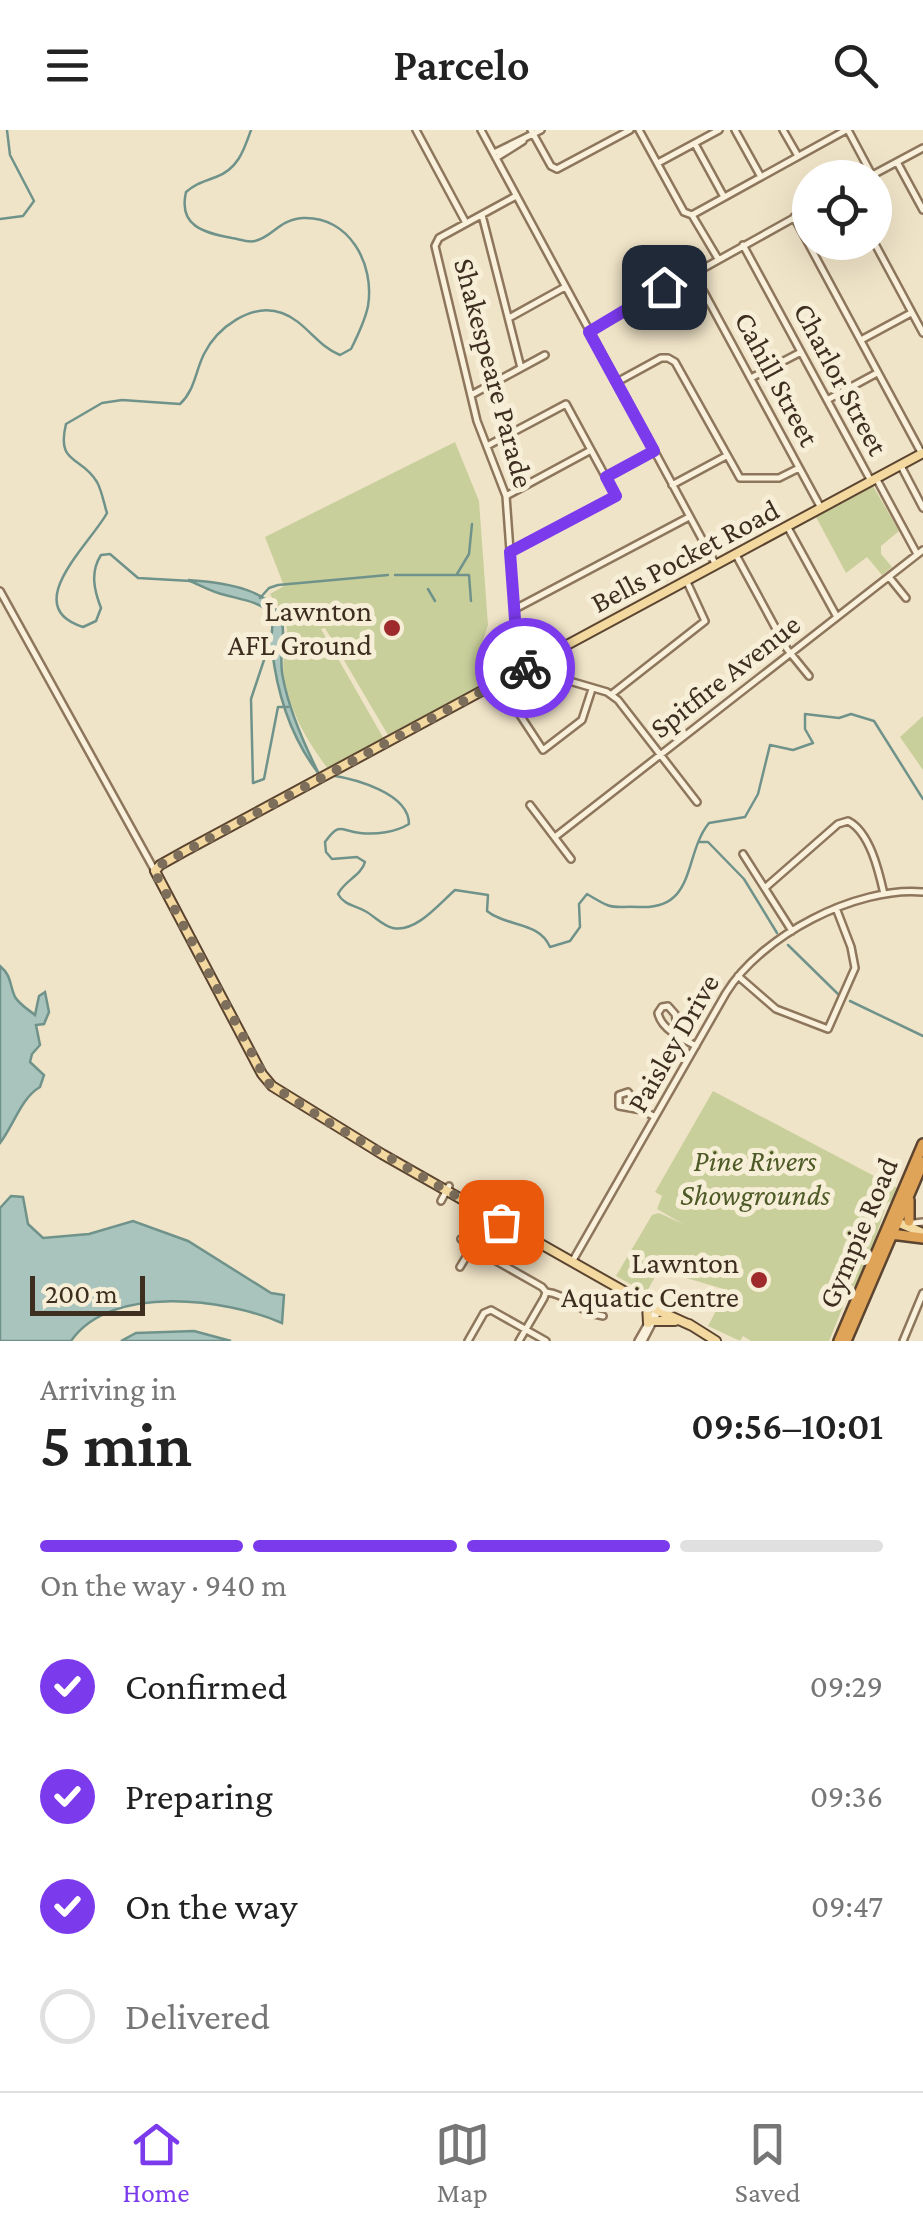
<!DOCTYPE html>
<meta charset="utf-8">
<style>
body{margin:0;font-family:"Crimson Pro",serif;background:#f2f2f2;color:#222;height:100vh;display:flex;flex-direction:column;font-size:38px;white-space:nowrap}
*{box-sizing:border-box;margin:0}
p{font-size:32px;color:#767676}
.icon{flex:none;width:55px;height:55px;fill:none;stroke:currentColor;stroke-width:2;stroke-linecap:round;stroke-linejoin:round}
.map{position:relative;height:1211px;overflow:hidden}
.details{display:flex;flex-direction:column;background:#fff;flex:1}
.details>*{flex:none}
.fabs{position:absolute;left:792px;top:30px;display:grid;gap:20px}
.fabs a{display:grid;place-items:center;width:100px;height:100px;border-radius:50%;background:#fff;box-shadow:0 10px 40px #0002;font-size:50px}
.scale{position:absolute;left:30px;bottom:25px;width:115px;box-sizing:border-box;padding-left:10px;border:5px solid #3d2e20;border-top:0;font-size:28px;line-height:35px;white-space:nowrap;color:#3d2e20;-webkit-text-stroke:8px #f7eed8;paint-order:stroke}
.pin{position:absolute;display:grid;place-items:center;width:85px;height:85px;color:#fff;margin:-42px;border-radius:20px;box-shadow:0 5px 15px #0006}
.courier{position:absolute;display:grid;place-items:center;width:100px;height:100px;margin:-50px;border:8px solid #7c3aed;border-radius:50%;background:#fff;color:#222;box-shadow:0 2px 12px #0007}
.overview em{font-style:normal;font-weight:600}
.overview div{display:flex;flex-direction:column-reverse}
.overview{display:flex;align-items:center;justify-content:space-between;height:170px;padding:0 40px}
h1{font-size:65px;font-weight:600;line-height:75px}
.bar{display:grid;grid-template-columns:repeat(4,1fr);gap:15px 10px;align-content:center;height:120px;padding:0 40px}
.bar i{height:12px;border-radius:8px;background:#e0e0e0}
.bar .current{background:#7c3aed}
.bar p{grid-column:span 4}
ol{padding:0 40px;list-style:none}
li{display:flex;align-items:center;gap:30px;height:110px}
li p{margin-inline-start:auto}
li .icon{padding:10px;border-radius:50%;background:#7c3aed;color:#fff;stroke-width:4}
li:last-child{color:#767676}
li i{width:55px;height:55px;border:5px solid #e0e0e0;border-radius:50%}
header{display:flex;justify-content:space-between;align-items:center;height:130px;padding:0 40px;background:#fff;font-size:45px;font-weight:600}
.tab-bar{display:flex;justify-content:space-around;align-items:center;height:140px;border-top:2px solid #e0e0e0;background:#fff;font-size:28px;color:#767676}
.tab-bar a{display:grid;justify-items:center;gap:5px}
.tab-bar .current{color:#7c3aed}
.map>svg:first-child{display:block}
.green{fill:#c9cf9b}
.water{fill:#a9c4bc;stroke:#6f938a;stroke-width:2.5}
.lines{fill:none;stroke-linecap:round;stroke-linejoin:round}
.stream{stroke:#6f938a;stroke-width:2.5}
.minor-casing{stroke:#8d765c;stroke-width:10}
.major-casing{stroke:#5b4430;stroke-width:12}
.highway-casing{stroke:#5b4430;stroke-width:14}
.minor{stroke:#faf1dc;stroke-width:5}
.major{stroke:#f3d9a0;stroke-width:8}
.highway{stroke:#e0a458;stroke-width:9}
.done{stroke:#7c6e5b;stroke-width:10;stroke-dasharray:0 18}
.route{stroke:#7c3aed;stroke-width:12}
.poi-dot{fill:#9e2a2b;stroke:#f7eed8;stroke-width:4}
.labels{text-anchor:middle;stroke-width:10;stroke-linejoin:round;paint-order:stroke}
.street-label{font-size:30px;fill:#3d2e20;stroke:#f7eed8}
.poi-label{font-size:30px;fill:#3d2e20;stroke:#f7eed8;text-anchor:end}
.park-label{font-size:30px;font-style:italic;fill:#4d5a26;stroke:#f7eed8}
</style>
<header><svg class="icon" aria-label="menu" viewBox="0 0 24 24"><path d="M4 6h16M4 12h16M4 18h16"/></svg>Parcelo<svg class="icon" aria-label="search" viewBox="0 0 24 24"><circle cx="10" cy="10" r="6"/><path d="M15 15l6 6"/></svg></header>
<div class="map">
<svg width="923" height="1211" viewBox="0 0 923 1211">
<rect width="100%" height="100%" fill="#f0e4c8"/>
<!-- green -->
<path class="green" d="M455,312L479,371L488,495L476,532L484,554L388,605L325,498L321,499L384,609L328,639C307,611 290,582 284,547C281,530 287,516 287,500C287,487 276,475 270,464L284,456L265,407Z
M873,356L899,401L881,416V424L892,437L882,445L867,427L846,443L816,387Z
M923,586V640L900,607Z
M713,961L897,1058L891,1071L887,1073L875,1109L856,1154L849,1162L829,1211H751L743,1206L740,1211L708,1196L727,1160L659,1140L646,1163L616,1146L652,1085L659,1083L683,1094L657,1079L662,1066L655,1062Z"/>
<!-- water -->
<path class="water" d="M188,450C219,452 283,458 283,501C283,517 279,531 283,548C289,580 304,614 319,644C291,608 277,563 272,519L267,520C284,475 259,474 225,465C212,462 200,455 188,450Z
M0,836C12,846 9,854 15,867C20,875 29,880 35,885L39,866L45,862L49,882L44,894L36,895L40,915L32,924L30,932L44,945L40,957C21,968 14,995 0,1013Z
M11,1066L23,1067L28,1094L43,1108L89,1104L133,1091L188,1111L271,1163L284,1165L282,1193C227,1169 111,1153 71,1211H0V1078Z
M194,1201L231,1211H121L136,1203Z"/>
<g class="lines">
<!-- stream -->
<path class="stream" d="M0,89L23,86L34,71L10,25L7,0
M457,444L469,424L472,394
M395,445H469L471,471
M191,451L138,448L110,424L101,425C90,442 94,460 101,478L96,491L83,497C18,477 91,413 107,383C104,374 102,361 97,352C81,325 56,335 66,294L102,273L122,270L180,274C195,260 195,242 204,224C217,198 251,172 282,183C305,191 317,216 340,225L351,219C358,205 365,191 368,176C375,134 349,86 303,88C278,90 273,107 255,111C248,113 239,109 232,108C204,103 178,96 186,62C197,53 203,52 216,47C238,39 244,20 251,0
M428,459L435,471
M260,468L269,458L278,455L388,445
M268,518L251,569L253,653L264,649L278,577H288
M330,645C355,649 409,663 409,694C396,702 376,705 360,703C340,701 340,691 325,712L326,722L332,729L357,727L365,732C361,746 345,750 338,764C344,775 354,775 365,781C373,785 383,796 393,798C416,803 440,773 455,760L488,765L487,781C506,797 539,791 550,817L570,811L580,797L579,774L587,764C615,781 609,776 639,777C697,780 683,725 709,693L745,687L758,664L770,615L793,620L813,613L805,599V584L839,588L851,584L874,591L923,669
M699,712H708L744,749L777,803
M788,815L839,865
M850,871L923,906"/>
<!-- minor casing -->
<g class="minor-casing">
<path id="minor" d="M416,0L466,93
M481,0L716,435
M531,0L551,36L557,39L630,0
M639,0L684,82L692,85L717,127
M735,0L761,47
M783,0L798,26
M848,0L872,45
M695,14L724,67
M494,23L541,0
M496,28L523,11
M897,32L923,80
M658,33L719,0
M867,48L923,18
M516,66L439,108L435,116L477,291L506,366L516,503L531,534
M482,85L521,238
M692,85L846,0
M794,87L922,324
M874,112L923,203
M743,115L871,351
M693,142L821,378
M509,188L565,157
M589,202L810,79
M861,210L911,183
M751,248L801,222
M617,252L661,228H668L675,232L740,348H779L799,338
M473,264L545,225
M827,270L877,243
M487,316L566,274L616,366L510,422
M901,336L923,378
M606,347L654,321
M876,348L917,424
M672,355L726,326
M506,366L591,320
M787,396L837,487
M736,425L787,519L809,546
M889,447L906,468
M0,461L155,741
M515,479L689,387
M550,524L566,550L607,562L618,570L697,672
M499,553L543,620L582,590L592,559
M612,564L705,491L687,452
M530,675L571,729
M555,707L923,420
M743,724L792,801
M766,757L838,694L848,691C870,702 879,742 884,764
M738,846L776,879L828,899L855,838L851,817L836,778
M679,906L675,884L668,876L662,877L658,883C661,899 682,909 696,916
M642,980L628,962L619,965V976L642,980L655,987
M441,1071L449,1056
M914,1093L923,1092
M461,1109L473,1120
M572,1132L726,863C761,806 856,756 923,762
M460,1137L469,1122L477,1120L542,1157L546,1162L544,1168L519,1211
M546,1162C567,1164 582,1184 603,1186
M468,1211L484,1183L491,1180L546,1211
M638,1211L658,1176
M643,1211L659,1180
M903,1211L923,1163"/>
</g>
<!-- major casing -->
<g class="major-casing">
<path id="major" d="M895,1091L923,1103
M647,1175L648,1193
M654,1191H675
M689,1194L716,1211
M690,1195L659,1181L382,1024L272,956L262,944L155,741L160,735L185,721L923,323"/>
</g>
<!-- highway casing -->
<g class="highway-casing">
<path id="highway" d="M909,1091V1070
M891,1104L923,1108
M839,1211L923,1014
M846,1211L923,1032"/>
</g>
<!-- minor -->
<use href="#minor" class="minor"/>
<!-- major -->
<use href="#major" class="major"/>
<!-- highway -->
<use href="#highway" class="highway"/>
</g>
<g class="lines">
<!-- done -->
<path class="done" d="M501,1092L328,992L268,953L155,743L160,735L525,538"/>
<!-- route -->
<path class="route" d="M525,538L532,534L516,503L510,422L616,366L606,347L654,321L589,202L664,157"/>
</g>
<!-- markers -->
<g class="poi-dot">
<circle cx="392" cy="498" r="10"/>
<circle cx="759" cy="1150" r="10"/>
</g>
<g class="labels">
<!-- street labels -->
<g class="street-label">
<text transform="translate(494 243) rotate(75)" y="10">Shakespeare Parade</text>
<text transform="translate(777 249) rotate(62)" y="10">Cahill Street</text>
<text transform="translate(841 249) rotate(62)" y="10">Charlor Street</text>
<text transform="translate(685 426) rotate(-28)" y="10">Bells Pocket Road</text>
<text transform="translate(725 546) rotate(-38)" y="10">Spitfire Avenue</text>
<text transform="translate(673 913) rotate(-60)" y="10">Paisley Drive</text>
<text transform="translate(858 1103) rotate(-67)" y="10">Gympie Road</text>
</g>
<!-- poi labels -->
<g class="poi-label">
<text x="372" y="491">Lawnton<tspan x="372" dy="34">AFL Ground</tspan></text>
<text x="739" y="1143">Lawnton<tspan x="739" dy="34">Aquatic Centre</tspan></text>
</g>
<!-- park labels -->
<g class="park-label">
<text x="755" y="1041">Pine Rivers<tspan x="755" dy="34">Showgrounds</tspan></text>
</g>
</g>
</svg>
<div class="fabs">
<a><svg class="icon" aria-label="locate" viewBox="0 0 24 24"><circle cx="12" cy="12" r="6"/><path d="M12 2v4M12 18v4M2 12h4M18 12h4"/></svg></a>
</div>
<div class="scale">200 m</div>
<div class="pin" style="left:501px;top:1092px;background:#ea580c"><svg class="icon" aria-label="bag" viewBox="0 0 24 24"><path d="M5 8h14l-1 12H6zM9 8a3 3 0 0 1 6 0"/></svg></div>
<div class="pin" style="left:664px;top:157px;background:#1f2937"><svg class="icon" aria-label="home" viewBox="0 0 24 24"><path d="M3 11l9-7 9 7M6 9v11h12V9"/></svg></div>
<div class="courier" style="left:525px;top:538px"><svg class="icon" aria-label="bike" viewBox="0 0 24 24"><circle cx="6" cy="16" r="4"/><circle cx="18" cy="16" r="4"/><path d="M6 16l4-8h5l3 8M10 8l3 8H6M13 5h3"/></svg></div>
</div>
<section class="details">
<div class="overview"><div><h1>5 min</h1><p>Arriving in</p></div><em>09:56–10:01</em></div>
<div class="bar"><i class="current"></i><i class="current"></i><i class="current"></i><i></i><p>On the way · 940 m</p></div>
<ol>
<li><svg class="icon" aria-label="check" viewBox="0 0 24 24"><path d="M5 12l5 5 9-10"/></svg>Confirmed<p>09:29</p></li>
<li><svg class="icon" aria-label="check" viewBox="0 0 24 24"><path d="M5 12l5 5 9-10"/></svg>Preparing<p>09:36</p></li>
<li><svg class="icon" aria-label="check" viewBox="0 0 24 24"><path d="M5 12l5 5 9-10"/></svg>On the way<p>09:47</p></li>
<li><i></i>Delivered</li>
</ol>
</section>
<nav class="tab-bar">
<a class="current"><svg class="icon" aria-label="home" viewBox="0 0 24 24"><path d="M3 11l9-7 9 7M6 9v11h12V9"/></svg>Home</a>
<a><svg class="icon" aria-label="map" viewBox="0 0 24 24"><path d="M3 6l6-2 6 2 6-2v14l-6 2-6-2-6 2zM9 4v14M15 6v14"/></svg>Map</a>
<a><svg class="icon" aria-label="saved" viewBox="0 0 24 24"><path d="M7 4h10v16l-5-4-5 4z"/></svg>Saved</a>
</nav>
